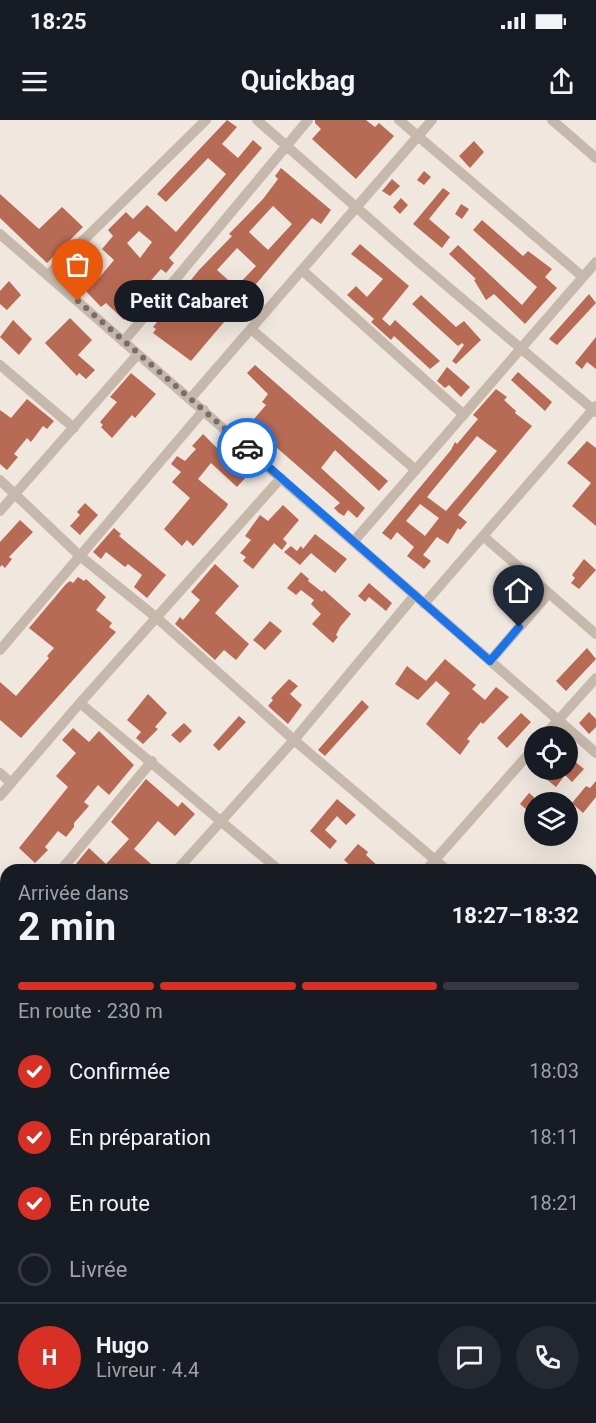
<!DOCTYPE html>
<html lang="fr">
<meta charset="utf-8">
<style>
body{margin:0;font-family:Roboto,sans-serif;background:#242831;color:#f1f3f6;height:100vh;display:flex;flex-direction:column;font-size:22px;white-space:nowrap}
*{box-sizing:border-box;margin:0}
p{font-size:20px;color:#9ea1a6}
.icon{flex:none;width:33px;height:33px;fill:none;stroke:currentColor;stroke-width:2;stroke-linecap:round;stroke-linejoin:round}
.map{position:relative;flex:1;overflow:hidden}
.side{position:absolute;left:0px;top:744px;width:597px;height:560px;display:flex;flex-direction:column;background:#171b24;border-radius:18px 18px 0 0;box-shadow:0 6px 24px #0002}
.side>*{flex:none}
.tools{position:absolute;left:524px;top:606px;display:grid;gap:12px}
.tools a{display:grid;place-items:center;width:54px;height:54px;border-radius:50%;background:#171b24;box-shadow:0 6px 24px #0002;font-size:30px}
.pin{position:absolute;display:grid;place-items:center;width:51px;height:51px;color:#fff;margin:-62px -26px;border-radius:50% 50% 50% 0;rotate:-45deg;box-shadow:0 0 6px #0007}
.pin .icon{rotate:45deg}
.courier{position:absolute;display:grid;place-items:center;width:60px;height:60px;margin:-30px;border:4px solid #1a73e8;border-radius:50%;background:#fff;color:#222;box-shadow:0 2px 8px #0007}
.bubble{position:absolute;height:42px;border-radius:21px;background:#171b24;box-shadow:0 6px 24px #0002;font-size:20px;font-weight:700;line-height:42px;text-align:center}
.overview em{font-style:normal;font-weight:700}
.overview div{display:flex;flex-direction:column-reverse}
.overview{display:flex;align-items:center;justify-content:space-between;height:102px;padding:0 18px}
h1{font-size:39px;font-weight:700;line-height:45px}
.bar{display:grid;grid-template-columns:repeat(4,1fr);gap:9px 6px;align-content:center;height:72px;padding:0 18px}
.bar i{height:8px;border-radius:4px;background:#363941}
.bar .on{background:#d93025}
.bar p{grid-column:span 4}
.line{display:flex;align-items:center;gap:15px;padding:0 18px;border-top:2px solid #363941}
.line div{flex:1}
.round{display:grid;place-items:center;flex:none;width:63px;height:63px;border-radius:32px;background:#242831}
ol{padding:0 18px;list-style:none}
li{display:flex;align-items:center;gap:18px;height:66px}
li p{margin-inline-start:auto}
li .icon{padding:6px;border-radius:50%;background:#d93025;color:#fff;stroke-width:4}
li:last-child{color:#9ea1a6}
li i{width:33px;height:33px;border:3px solid #363941;border-radius:50%}
.status{display:flex;justify-content:space-between;align-items:center;height:42px;padding:0 30px;background:#171b24;direction:ltr}
.status svg{height:16px;fill:currentColor}
header{display:flex;justify-content:space-between;align-items:center;height:78px;padding:0 18px;background:#171b24;font-size:27px;font-weight:700}
.map>svg:first-child{display:block}
.building{fill:#b86b54;fill-rule:evenodd}
.lines{fill:none;stroke-linecap:round;stroke-linejoin:round}
.minor{stroke:#c7b8ac;stroke-width:10}
.done{stroke:#776e69;stroke-width:6;stroke-dasharray:0 10.8}
.route{stroke:#1a73e8;stroke-width:8}
</style>
<div class="status"><b>18:25</b><svg viewBox="0 0 49 12"><path d="M0 12V9h3v3zM5 12V6h3v6zM10 12V3h3v9zM15 12V0h3v12zM26 1h20v11H26zM47 4h2v5h-2z"/></svg></div>
<header><svg class="icon" aria-label="menu" viewBox="0 0 24 24"><path d="M4 6h16M4 12h16M4 18h16"/></svg>Quickbag<svg class="icon" aria-label="share" viewBox="0 0 24 24"><path d="M12 15V3M7 8l5-5 5 5M5 13v7h14v-7"/></svg></header>
<div class="map">
<svg width="596" height="1303" viewBox="0 0 596 1303">
<rect width="100%" height="100%" fill="#f0e7df"/>
<!-- building -->
<path class="building" d="M227,0L237,7L222,24L238,38L253,20L262,28L169,138L174,143L166,153L161,149L137,176L140,183L124,200L106,183L101,187L83,168L88,162L81,155L88,147L99,158L114,140L102,129L113,116L108,110L126,92L133,99L147,85L176,112L226,54L208,38L166,82L157,74ZM139,111L152,122L140,138L127,123Z
M315,0H366L375,7L379,3L394,16L356,59L312,19L321,9L315,3Z
M474,21L484,32L470,48L459,36Z
M281,48L331,90L321,104L312,98L191,241L153,213L156,209L153,207L199,150L232,116L229,114L263,79L278,59L275,56ZM273,86L292,104L268,130L249,112ZM237,128L256,146L236,167L217,150ZM203,169L222,186L210,198L191,182Z
M424,51L431,57L424,65L417,60Z
M392,59L400,66L390,76L382,71Z
M443,68L450,73L429,99L450,117L442,128L413,104Z
M0,74L39,109L62,87L83,107L47,143L0,98Z
M401,78L408,85L400,94L393,87Z
M461,84L469,89L462,99L455,94Z
M482,100L523,136L528,131L552,149L545,157L557,168L525,204L494,174L486,180L474,160L476,159L449,134L458,125L522,185L537,167L473,110Z
M360,124L409,166L382,199L390,206L395,200L440,241L430,249L394,216L391,220L371,202L374,199L347,175L356,166L367,177L383,159L351,134Z
M9,161L21,175L7,190L0,184V171Z
M589,174L596,183L557,225L549,219Z
M421,175L456,207L464,201L481,220L456,244L452,241L464,225L462,223L458,226L412,184Z
M70,198L92,220L78,235L95,250L86,259L79,253L77,256L45,223Z
M13,200L32,219L19,235L0,217Z
M596,217V249L587,242L582,249L575,243Z
M255,245L388,361L379,371L335,330L321,348L365,388L357,398L348,390L344,396L339,393L334,388L340,383L260,313L265,307L254,299L266,285L262,282L268,274L247,253Z
M447,247L470,267L461,277L449,265L445,268L437,261Z
M518,252L552,282L545,291L511,260Z
M131,253L156,274L135,298L132,295L112,318L101,307L103,305L100,302L117,282L110,277Z
M496,269L507,277L504,280L516,291L515,293L532,306L458,395L467,402L460,410L458,408L448,424L437,417L423,435L431,441L424,449L407,436L414,427L397,412L391,420L382,413L451,330L455,322L457,324L478,299L473,295ZM477,316L497,331L446,391L427,377ZM420,384L439,398L425,416L406,401Z
M27,279L54,301L47,309L43,306L31,322L27,318L14,334L18,337L7,350L0,344V290L11,298Z
M203,314L246,357L237,367L211,343L198,359L228,384L226,388L193,426L187,420L182,426L164,409L190,378L172,362L181,352L171,344L177,336L185,341L196,329L192,326Z
M587,321L596,328V406L572,386L591,363L567,343Z
M85,383L98,395L80,415L70,406L80,395L77,392Z
M283,385L299,400L283,419L287,423L282,430L274,423L253,449L243,441L246,437L240,433L251,420L245,416L260,395L268,401Z
M20,400L33,412L9,437L12,439L5,448L2,445L0,447V422Z
M114,408L121,414L119,416L166,455L147,478L134,467L142,455L128,444L125,447L106,432L101,439L93,432Z
M315,414L347,439L335,453L311,433L300,445L284,432L291,426L297,431L301,426L303,429Z
M584,439L596,450L579,469L571,463L575,458L572,455Z
M215,444L239,466L215,493L249,524L236,540L224,530L215,540L175,504L180,497L183,500L200,480L191,472Z
M301,452L309,459L308,461L322,472L324,470L351,494L340,507L336,515L338,517L333,523L312,504L321,494L311,484L314,480L301,470L296,475L287,468Z
M78,457L84,461L86,459L106,477L96,490L112,503L109,507L116,512L21,618L0,600V562L16,576L49,538L47,536L54,528L29,508L66,464L70,461L73,463Z
M369,463L392,483L386,491L369,477L365,482L358,476Z
M270,501L282,511L265,530L253,520Z
M587,528L596,539L566,571L556,561Z
M445,539L476,565L472,569L485,580L496,567L509,577L483,604L481,602L467,619L470,621L460,635L426,604L450,573L436,561L418,580L395,564L407,546L426,561Z
M289,559L298,566L290,574L302,585L288,604L268,586L273,580L271,578Z
M148,574L167,593L155,607L158,609L143,624L136,618L141,612L127,600Z
M362,580L369,587L325,636L318,630Z
M589,592L596,599V607L589,614L579,603Z
M521,593L531,602L507,628L497,618Z
M239,596L246,602L219,631L213,625Z
M184,603L192,611L180,623L171,615Z
M73,608L89,622L99,611L134,645L109,675L98,665L84,682L89,686L74,703V707L66,717L58,711L45,727L48,730L35,743L19,728L68,667L56,656L76,633L62,620Z
M567,635L584,649L572,662L565,655L556,667L535,650H567Z
M146,659L178,687L182,682L195,694L175,716L158,701L134,729L158,750H71L89,728L106,744L129,719L111,702Z
M596,661V677L583,693L572,683L586,666L590,668Z
M529,673L534,677V696L520,684Z
M337,679L356,695L346,705L337,696L325,710L337,721L330,729L310,711Z
M358,724L368,732L366,735L382,750H355L344,740Z
M596,1288V1303H582L591,1298Z"/>
<g class="lines">
<!-- minor -->
<path class="minor" d="M257,0L414,138L596,292
M399,0L583,157
M552,0L596,38
M0,114L596,633
M302,150L464,295
M48,155L206,0
M251,209L416,350
M124,221L308,0
M0,245L74,308
M190,279L432,0
M0,360L80,436L157,498L294,620L447,750
M0,391L138,234
M483,416L596,514
M354,421L596,142
M424,484L596,286
M0,530L204,290
M490,541L549,473
M80,583L279,750
M544,616L596,558
M0,653L11,663
M0,676L80,583L281,358
M61,750L152,641
M177,750L294,620L415,475
M426,750L534,628
M0,820L6,814
M591,829L596,823
M0,873L6,878
M591,875L596,880
M0,962L6,955
M591,982L596,987
M0,1094L6,1087
M591,1110L596,1104
M0,1169L6,1175
M0,1238L6,1231
M591,1255L596,1249
M146,1298L152,1303
M67,1303L72,1298
M185,1303L189,1298
M305,1303L310,1298
M424,1303L429,1298
M550,1303L555,1298"/>
</g>
<g class="lines">
<!-- done -->
<path class="done" d="M78,181L247,328"/>
<!-- route -->
<path class="route" d="M247,328L490,541L519,507"/>
</g>
</svg>
<div class="tools">
<a><svg class="icon" aria-label="locate" viewBox="0 0 24 24"><circle cx="12" cy="12" r="6"/><path d="M12 2v4M12 18v4M2 12h4M18 12h4"/></svg></a>
<a><svg class="icon" aria-label="layers" viewBox="0 0 24 24"><path d="M12 4l9 5-9 5-9-5zM3 14l9 5 9-5"/></svg></a>
</div>
<div class="pin" style="left:78px;top:181px;background:#ea580c"><svg class="icon" aria-label="bag" viewBox="0 0 24 24"><path d="M5 8h14l-1 12H6zM9 8a3 3 0 0 1 6 0"/></svg></div>
<div class="pin" style="left:519px;top:507px;background:#1f2937"><svg class="icon" aria-label="home" viewBox="0 0 24 24"><path d="M3 11l9-7 9 7M6 9v11h12V9"/></svg></div>
<div class="courier" style="left:247px;top:328px"><svg class="icon" aria-label="car" viewBox="0 0 24 24"><path d="M5 17H2v-5l4-1 3-4h7l3 4 3 1v5h-3M9 17h6M6 11h13"/><circle cx="7" cy="17" r="2"/><circle cx="17" cy="17" r="2"/></svg></div>
<div class="bubble" style="left:114px;top:160px;width:150px">Petit Cabaret</div>
<section class="side">
<div class="overview"><div><h1>2 min</h1><p>Arrivée dans</p></div><em>18:27–18:32</em></div>
<div class="bar"><i class="on"></i><i class="on"></i><i class="on"></i><i></i><p>En route · 230 m</p></div>
<ol>
<li><svg class="icon" aria-label="check" viewBox="0 0 24 24"><path d="M5 12l5 5 9-10"/></svg>Confirmée<p>18:03</p></li>
<li><svg class="icon" aria-label="check" viewBox="0 0 24 24"><path d="M5 12l5 5 9-10"/></svg>En préparation<p>18:11</p></li>
<li><svg class="icon" aria-label="check" viewBox="0 0 24 24"><path d="M5 12l5 5 9-10"/></svg>En route<p>18:21</p></li>
<li><i></i>Livrée</li>
</ol>
<div class="line" style="height:108px"><b class="round" style="background:#d93025;color:#fff">H</b><div><b>Hugo</b><p>Livreur · 4.4</p></div><a class="round"><svg class="icon" aria-label="chat" viewBox="0 0 24 24"><path d="M4 5h16v11H9l-5 4z"/></svg></a><a class="round"><svg class="icon" aria-label="phone" viewBox="0 0 24 24"><path d="M5 4h4l2 5-3 2q2 4 5 5l2-3 5 2v4C11 20 4 13 5 4z"/></svg></a></div>
</section>
</div>
